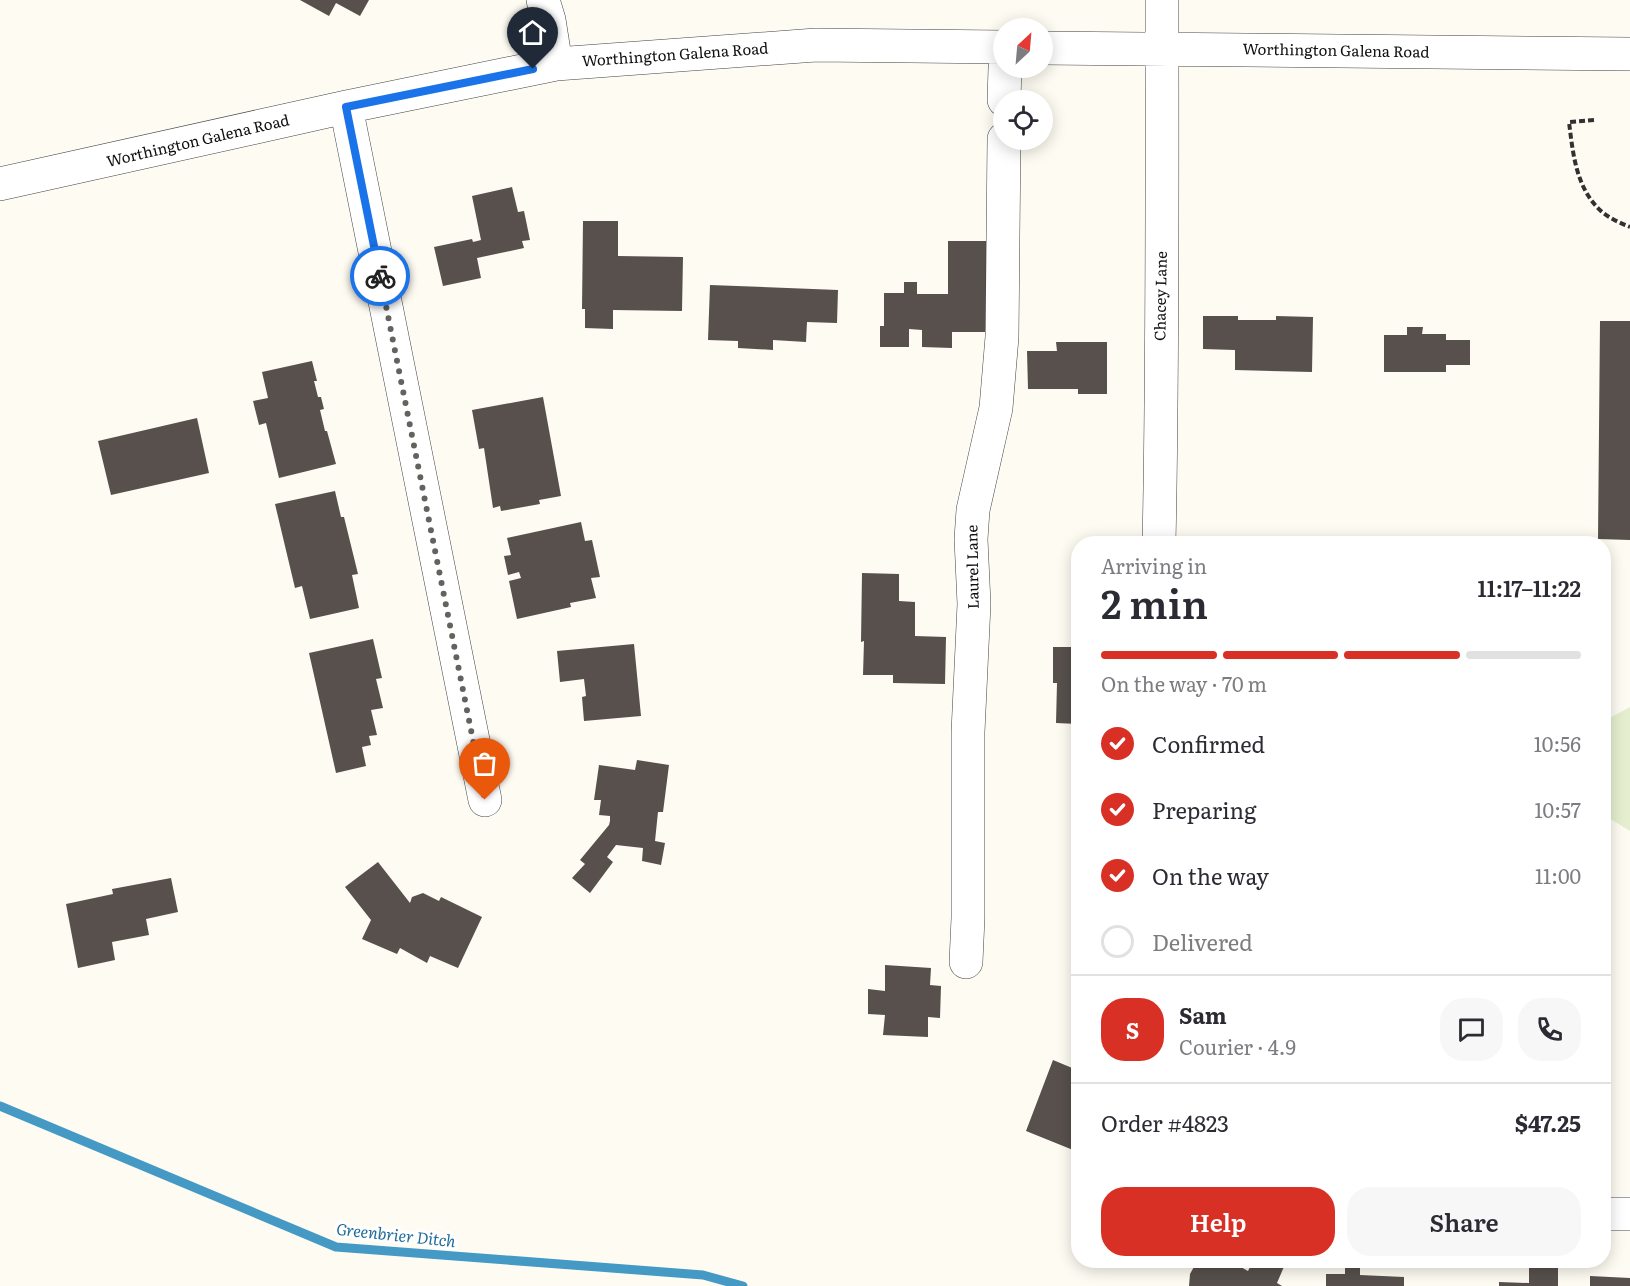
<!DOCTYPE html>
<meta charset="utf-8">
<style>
body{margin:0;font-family:Literata,serif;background:#f7f7f7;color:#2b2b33;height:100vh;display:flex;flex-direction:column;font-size:22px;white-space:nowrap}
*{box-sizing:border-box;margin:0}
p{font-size:20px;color:#7c7c81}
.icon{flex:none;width:33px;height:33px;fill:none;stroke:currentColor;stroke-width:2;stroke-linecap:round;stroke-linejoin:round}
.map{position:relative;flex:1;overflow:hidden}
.side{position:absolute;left:1071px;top:536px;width:540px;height:732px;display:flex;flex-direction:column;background:#fff;border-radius:24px;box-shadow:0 3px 15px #0003}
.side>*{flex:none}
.needle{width:39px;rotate:26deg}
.controls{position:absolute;left:993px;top:18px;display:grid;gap:12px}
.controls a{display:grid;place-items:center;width:60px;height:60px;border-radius:50%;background:#fff;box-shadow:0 3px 15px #0003;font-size:30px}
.pin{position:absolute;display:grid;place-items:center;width:51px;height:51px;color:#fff;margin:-62px -26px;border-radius:50% 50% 50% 0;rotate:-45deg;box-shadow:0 0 6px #0007}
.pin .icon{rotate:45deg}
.courier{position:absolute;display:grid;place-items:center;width:60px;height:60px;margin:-30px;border:4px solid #1a73e8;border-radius:50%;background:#fff;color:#222;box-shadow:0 2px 8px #0007}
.head em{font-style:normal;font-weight:600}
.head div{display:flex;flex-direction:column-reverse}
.head{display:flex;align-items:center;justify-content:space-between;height:102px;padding:0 30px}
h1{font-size:39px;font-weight:600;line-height:45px}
.bar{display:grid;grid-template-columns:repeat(4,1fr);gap:9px 6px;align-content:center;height:72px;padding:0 30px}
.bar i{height:8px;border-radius:4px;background:#e1e1e2}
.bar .active{background:#d93025}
.bar p{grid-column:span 4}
.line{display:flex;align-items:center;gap:15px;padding:0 30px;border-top:2px solid #e1e1e2}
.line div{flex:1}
.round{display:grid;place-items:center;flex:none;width:63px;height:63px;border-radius:24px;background:#f7f7f7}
ol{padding:0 30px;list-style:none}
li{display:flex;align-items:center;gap:18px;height:66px}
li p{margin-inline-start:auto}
li .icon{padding:6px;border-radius:50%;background:#d93025;color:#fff;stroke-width:4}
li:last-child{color:#7c7c81}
li i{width:33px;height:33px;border:3px solid #e1e1e2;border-radius:50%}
.primary-button{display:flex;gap:12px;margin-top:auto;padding:12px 30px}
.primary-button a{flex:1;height:69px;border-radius:24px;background:#d93025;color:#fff;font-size:24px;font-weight:600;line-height:69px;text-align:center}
.primary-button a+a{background:#f7f7f7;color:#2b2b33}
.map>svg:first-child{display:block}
.pitch{fill:#e5efcf}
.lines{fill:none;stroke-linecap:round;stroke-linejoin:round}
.stream{stroke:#4599c5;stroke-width:9}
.building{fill:#57504c}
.minor-casing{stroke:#424242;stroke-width:34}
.path{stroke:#313131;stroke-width:4;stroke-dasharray:6 3;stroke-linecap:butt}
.minor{stroke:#fff;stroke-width:33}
.done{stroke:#63625e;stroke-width:6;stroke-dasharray:0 10.8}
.route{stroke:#1a73e8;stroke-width:8}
.labels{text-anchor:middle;stroke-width:6;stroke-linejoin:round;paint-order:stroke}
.street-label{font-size:15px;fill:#0f0f0f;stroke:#fff}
.water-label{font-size:16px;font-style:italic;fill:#1f6b9a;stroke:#fff}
</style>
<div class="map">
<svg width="1630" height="1286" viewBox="0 0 1630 1286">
<rect width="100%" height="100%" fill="#fefbf2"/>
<!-- pitch -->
<path class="pitch" d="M1630,707V831L1604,815V721Z"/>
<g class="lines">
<!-- stream -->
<path class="stream" d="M0,1106L336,1247L703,1275L743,1286"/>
</g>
<!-- building -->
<path class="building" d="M300,0H369L360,16L336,3L329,16Z
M512,187L518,212L524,211L530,240L522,241L524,248L477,258L481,278L443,286L434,247L472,239L473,242L481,240L472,196Z
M583,221H618V256L683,257L682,311L613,310V329L585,328V309H582Z
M948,241H988L987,332H952V348L922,347V330L909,329V347H880V326H884V293H904V282H917V294H948Z
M710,285L838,290L837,323L807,322L806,342L773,340V350L738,348V341L708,340Z
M1203,316H1238V320H1276V316L1313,317L1312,372L1235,370V350L1203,349Z
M1600,321H1630V540L1598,539Z
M1407,327H1423L1422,334H1446V340H1470V365H1446V372H1384V335H1407Z
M1056,342H1107V394H1078V389H1028L1027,351H1057Z
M312,361L317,381H314L318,397H321L324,409L320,410L325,431H327L336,464L279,478L266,423L259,425L253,401L268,398L262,372Z
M543,397L561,496L539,500L540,504L501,511L500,506L493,508L484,448L479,449L472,410Z
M197,418L209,473L111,495L98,441Z
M335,491L341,517H344L358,574L352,575L359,608L310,619L302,586L295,588L275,504Z
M581,522L585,541L592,540L600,577L591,578L596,598L570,603L571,607L517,619L509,581L521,578L519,572L508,575L504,556L511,555L507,538Z
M862,573L899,574V601L915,602V636L946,637L945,684L893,683V675H863L864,641L861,642Z
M373,639L382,678L376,679L383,708L371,710L377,735L369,736L371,745L362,747L366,766L336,773L309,653Z
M634,644L641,716L584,721L582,697L586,696L584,679L560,682L557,651Z
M1053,647H1078V724L1056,723L1057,683H1053Z
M637,760L669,765L663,812H658L655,841L665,843L661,865L642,861L643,848L616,845L607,857L613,862L590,893L572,878L585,864L580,860L609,825L610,821V816L599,815L601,800H594L599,765L635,770Z
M378,862L410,903L412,897L423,893L439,901L441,897L482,917L458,968L430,956L427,963L400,948L397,954L362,939L371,920L345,887Z
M171,878L178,912L146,919L149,935L112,942L115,960L78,968L66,904L113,894L112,889Z
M885,965L931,968L930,985L941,986L940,1018L928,1017V1037L883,1035L885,1015L868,1014V989L885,991Z
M1053,1060L1077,1070L1073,1082L1078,1085V1152L1026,1131Z
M1193,1260H1231L1230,1261L1248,1271L1252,1263L1258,1266L1261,1260H1281L1286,1262L1277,1283L1282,1286H1189L1190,1274L1195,1265Z
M1345,1266L1360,1267V1275L1404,1277V1286H1326V1274H1345Z
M1529,1266L1558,1268V1286H1499V1282L1529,1283Z
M1590,1276L1630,1278V1286H1590Z"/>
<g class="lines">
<!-- minor casing -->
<g class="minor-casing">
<path id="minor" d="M543,0L549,20L556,64
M1042,48L1630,54
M1004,100L1005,68
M346,107L485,800
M0,184L346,107L556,64L816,45L1004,47
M1159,543C1163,362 1162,181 1162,0
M966,962L968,918V732L974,604L971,539L973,510L996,408L1002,337L1004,139
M1604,1214H1630"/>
</g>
<!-- path -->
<path class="path" d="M1594,120L1569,122C1573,154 1576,188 1601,211C1609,218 1620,223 1630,227"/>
<!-- minor -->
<use href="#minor" class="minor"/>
</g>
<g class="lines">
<!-- done -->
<path class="done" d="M380,276L485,800"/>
<!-- route -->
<path class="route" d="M380,276L346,107L533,69"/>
</g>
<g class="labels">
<!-- street labels -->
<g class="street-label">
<text transform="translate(1336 51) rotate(1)" y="5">Worthington Galena Road</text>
<text transform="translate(675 55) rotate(-4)" y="5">Worthington Galena Road</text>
<text transform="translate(198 141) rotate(-13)" y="5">Worthington Galena Road</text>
<text transform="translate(1161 296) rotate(-89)" y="5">Chacey Lane</text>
<text transform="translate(973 567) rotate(-91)" y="5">Laurel Lane</text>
</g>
<!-- water labels -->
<g class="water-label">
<text transform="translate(396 1235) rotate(6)" y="6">Greenbrier Ditch</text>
</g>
</g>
</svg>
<div class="controls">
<a><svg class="needle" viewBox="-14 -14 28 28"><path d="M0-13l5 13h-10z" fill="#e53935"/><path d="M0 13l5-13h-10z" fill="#7c7c81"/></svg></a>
<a><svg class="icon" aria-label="locate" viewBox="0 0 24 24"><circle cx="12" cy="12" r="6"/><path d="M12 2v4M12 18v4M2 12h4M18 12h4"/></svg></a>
</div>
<div class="pin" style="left:485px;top:800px;background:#ea580c"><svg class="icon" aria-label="bag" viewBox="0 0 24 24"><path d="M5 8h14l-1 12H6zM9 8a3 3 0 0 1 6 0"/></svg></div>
<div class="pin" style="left:533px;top:69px;background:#1f2937"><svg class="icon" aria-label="home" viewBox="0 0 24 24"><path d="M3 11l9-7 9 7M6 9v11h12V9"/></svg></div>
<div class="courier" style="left:380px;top:276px"><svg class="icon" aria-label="bike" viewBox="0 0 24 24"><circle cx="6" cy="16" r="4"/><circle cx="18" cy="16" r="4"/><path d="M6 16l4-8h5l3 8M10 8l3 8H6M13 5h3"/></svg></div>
<section class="side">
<div class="head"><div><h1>2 min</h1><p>Arriving in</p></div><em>11:17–11:22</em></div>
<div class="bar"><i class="active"></i><i class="active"></i><i class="active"></i><i></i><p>On the way · 70 m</p></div>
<ol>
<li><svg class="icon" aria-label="check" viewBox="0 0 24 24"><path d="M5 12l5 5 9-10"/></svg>Confirmed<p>10:56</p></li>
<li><svg class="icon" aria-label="check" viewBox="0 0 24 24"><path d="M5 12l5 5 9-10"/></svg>Preparing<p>10:57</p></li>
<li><svg class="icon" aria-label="check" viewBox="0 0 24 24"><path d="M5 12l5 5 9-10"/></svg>On the way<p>11:00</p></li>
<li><i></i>Delivered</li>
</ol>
<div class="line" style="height:108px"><b class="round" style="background:#d93025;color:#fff">S</b><div><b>Sam</b><p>Courier · 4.9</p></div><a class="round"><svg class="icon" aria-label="chat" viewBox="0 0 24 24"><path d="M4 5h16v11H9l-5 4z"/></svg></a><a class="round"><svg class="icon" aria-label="phone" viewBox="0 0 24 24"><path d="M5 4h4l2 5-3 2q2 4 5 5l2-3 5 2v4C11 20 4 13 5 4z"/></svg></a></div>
<div class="line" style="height:78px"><div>Order #4823</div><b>$47.25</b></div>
<div class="primary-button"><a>Help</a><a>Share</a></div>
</section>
</div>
